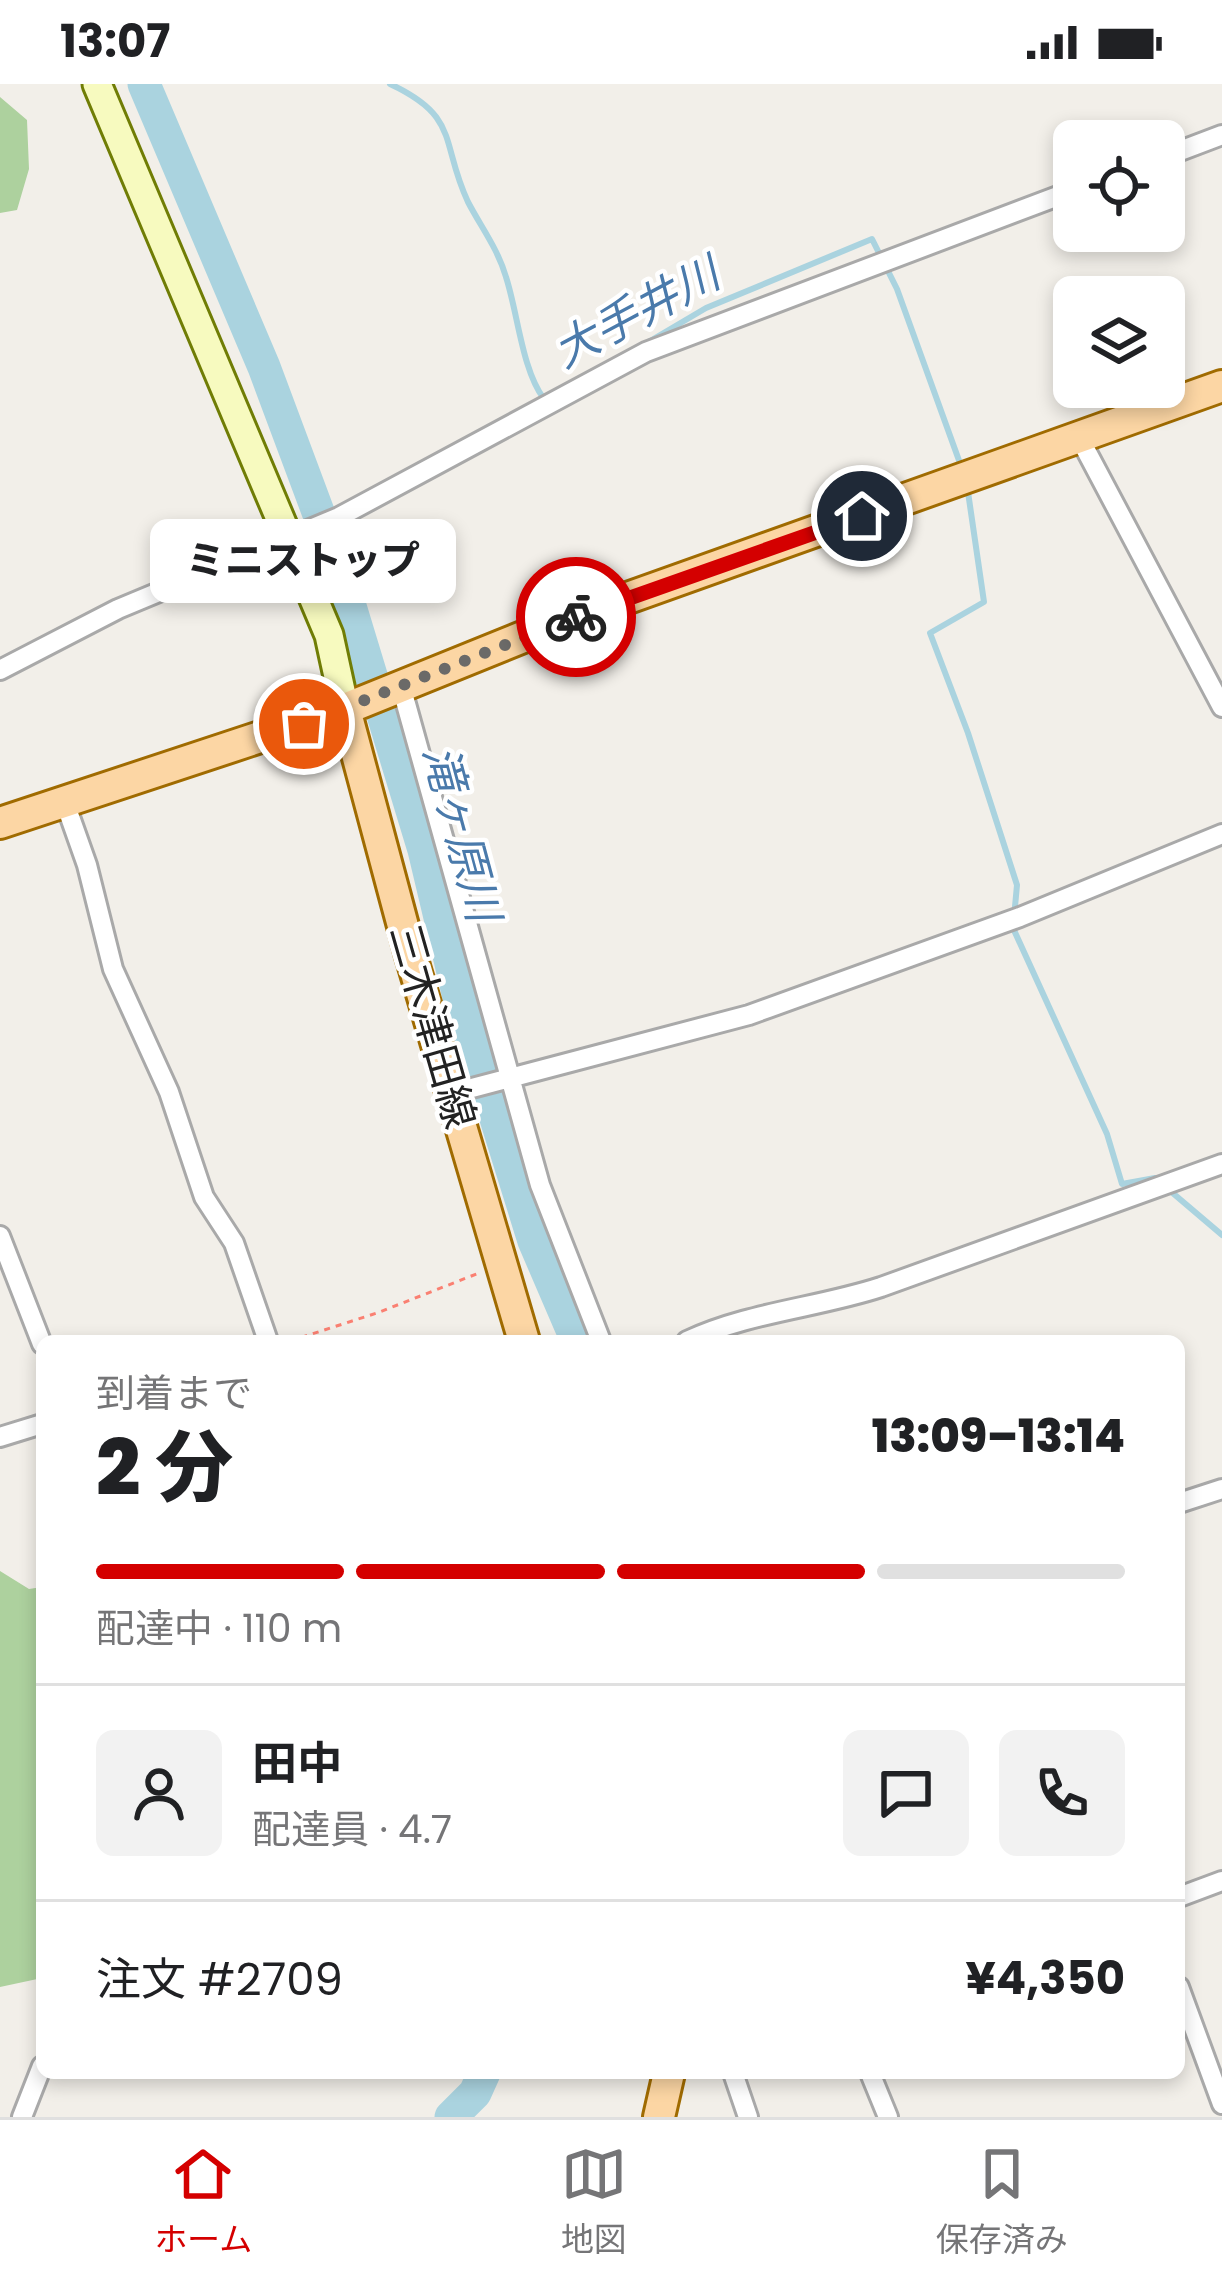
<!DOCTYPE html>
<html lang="ja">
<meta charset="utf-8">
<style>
body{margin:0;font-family:Poppins,"Noto Sans JP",sans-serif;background:#f2f2f2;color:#202124;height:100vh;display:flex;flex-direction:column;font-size:45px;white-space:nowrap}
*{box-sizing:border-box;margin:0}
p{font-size:39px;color:#757577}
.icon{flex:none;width:66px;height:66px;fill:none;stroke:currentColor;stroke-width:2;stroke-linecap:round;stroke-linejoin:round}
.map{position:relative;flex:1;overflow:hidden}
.drawer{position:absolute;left:36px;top:1251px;width:1149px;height:744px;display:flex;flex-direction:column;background:#fff;border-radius:18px;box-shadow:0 6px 18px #0003}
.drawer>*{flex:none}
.controls{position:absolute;left:1053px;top:36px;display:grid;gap:24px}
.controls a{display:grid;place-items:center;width:132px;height:132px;border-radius:18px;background:#fff;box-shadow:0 6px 18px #0003;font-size:60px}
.pin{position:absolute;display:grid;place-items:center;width:102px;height:102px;color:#fff;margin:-51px;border:6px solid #fff;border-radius:50%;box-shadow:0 3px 12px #0007}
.courier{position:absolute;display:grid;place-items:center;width:120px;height:120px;margin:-60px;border:9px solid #d40000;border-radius:50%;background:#fff;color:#222;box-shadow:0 3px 15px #0007}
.bubble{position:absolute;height:84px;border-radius:18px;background:#fff;box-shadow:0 6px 18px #0003;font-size:39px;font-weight:800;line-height:84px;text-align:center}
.overview em{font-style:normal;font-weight:800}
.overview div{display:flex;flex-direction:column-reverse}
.overview{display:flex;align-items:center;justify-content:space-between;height:204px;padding:0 60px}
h1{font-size:78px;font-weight:800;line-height:90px}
.bar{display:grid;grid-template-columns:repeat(4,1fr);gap:18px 12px;align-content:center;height:144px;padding:0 60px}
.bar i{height:15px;border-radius:9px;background:#e0e0e0}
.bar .selected{background:#d40000}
.bar p{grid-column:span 4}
.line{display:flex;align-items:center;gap:30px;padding:0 60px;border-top:3px solid #e0e0e0}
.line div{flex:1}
.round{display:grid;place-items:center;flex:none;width:126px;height:126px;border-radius:18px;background:#f2f2f2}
.status{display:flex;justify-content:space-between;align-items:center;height:84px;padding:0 60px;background:#fff;direction:ltr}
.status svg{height:33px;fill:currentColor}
.tabs{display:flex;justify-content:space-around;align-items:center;height:168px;border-top:3px solid #e0e0e0;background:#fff;font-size:33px;color:#757577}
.tabs a{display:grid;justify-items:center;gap:6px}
.tabs .selected{color:#d40000}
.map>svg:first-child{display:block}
.forest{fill:#add19e}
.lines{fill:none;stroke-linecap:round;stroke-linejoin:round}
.stream{stroke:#aad3df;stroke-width:6}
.river{stroke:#aad3df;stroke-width:33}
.street-casing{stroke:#a9a9a9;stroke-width:24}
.secondary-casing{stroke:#707d05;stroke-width:33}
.primary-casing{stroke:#a06b00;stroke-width:36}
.path{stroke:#fa8072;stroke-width:3;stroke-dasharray:6 6;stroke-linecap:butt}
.street{stroke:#fff;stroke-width:18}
.secondary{stroke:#f7fabf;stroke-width:27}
.primary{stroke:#fcd6a4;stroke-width:30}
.done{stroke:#6b6a68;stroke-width:12;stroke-dasharray:0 21.6}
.route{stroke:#d40000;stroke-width:15}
.labels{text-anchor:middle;stroke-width:9;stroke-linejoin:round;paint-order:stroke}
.street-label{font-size:42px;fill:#222;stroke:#fff}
.water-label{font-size:45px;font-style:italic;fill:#4a7aab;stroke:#fff}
</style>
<div class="status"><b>13:07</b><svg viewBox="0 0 49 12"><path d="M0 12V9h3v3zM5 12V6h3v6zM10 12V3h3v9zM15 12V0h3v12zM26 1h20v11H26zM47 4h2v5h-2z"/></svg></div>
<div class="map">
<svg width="1222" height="2033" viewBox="0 0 1222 2033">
<rect width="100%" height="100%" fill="#f2efe9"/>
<!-- forest -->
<path class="forest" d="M0,13L27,36L29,85L17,126L0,129Z
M0,1487L29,1505L42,1503V1894L0,1903Z"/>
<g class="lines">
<!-- stream -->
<path class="stream" d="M390,0C461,33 440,59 468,118C481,143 498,165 506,193C518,230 522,286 544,315
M645,260L706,224L872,155L897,205L961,382
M968,408L984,518L930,549L968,649L1017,801L1013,844L1107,1050L1122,1100L1155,1094L1222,1151"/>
<!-- river -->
<path class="river" d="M144,0L264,283L336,476L424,766L461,922L534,1157L577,1257
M451,2033L475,2009L484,1989"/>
<!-- street casing -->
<g class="street-casing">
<path id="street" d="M1164,73L1222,51
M1080,355L1222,623
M0,586L118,525L339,433L646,268L1074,106
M401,602L540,1101L601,1257
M64,716L87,781L113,885L169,1008L204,1113L234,1159L268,1257
M453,1009L749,931L1020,833L1222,750
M0,1152L42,1260
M687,1257C749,1228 817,1224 881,1203L1222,1080
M0,1353L42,1340
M1179,1419L1222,1405
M1179,1813L1222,1797
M1179,1903L1222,2020
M733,1989L748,2033
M870,1989L888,2033
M22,2033L42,1982"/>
</g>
<!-- secondary casing -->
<g class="secondary-casing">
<path id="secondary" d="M97,0L329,551L345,625"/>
</g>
<!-- primary casing -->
<g class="primary-casing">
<path id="primary" d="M345,625L411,872L524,1257
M0,739L345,625L555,540L1222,302
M659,2033L669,1989"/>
</g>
<!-- path -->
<path class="path" d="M290,1257L377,1229L479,1189"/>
<!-- street -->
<use href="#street" class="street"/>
<!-- secondary -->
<use href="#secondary" class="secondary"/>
<!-- primary -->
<use href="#primary" class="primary"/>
</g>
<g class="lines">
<!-- done -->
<path class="done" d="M304,640L576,533"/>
<!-- route -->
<path class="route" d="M576,533L862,432"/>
</g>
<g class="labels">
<!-- street labels -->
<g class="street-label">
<text transform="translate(433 942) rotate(74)" y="15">三木津田線</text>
</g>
<!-- water labels -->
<g class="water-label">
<text transform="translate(636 228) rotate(-28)" y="16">大手井川</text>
<text transform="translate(462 749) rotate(75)" y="16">滝ヶ原川</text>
</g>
</g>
</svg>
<div class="controls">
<a><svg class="icon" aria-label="locate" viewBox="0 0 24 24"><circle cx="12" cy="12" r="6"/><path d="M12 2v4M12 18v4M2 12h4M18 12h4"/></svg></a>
<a><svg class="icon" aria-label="layers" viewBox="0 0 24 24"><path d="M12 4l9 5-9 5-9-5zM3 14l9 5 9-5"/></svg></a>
</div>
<div class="pin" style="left:304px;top:640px;background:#ea580c"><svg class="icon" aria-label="bag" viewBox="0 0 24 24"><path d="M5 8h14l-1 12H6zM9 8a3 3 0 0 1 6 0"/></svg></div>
<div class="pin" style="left:862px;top:432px;background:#1f2937"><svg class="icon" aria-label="home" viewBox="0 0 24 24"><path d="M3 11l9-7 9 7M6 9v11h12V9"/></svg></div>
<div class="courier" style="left:576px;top:533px"><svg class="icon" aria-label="bike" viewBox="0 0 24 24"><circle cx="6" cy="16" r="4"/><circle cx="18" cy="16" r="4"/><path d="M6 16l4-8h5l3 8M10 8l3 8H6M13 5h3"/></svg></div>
<div class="bubble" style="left:150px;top:435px;width:306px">ミニストップ</div>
<section class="drawer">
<div class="overview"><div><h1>2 分</h1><p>到着まで</p></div><em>13:09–13:14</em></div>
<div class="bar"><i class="selected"></i><i class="selected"></i><i class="selected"></i><i></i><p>配達中 · 110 m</p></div>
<div class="line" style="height:216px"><a class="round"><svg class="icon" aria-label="person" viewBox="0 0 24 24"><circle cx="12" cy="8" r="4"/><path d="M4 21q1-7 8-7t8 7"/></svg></a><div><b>田中</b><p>配達員 · 4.7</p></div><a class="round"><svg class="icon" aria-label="chat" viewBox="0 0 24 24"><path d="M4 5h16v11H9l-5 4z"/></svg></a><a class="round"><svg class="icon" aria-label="phone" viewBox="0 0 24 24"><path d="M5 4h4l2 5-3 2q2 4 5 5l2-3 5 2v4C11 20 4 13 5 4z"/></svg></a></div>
<div class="line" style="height:156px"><div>注文 #2709</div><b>¥4,350</b></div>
</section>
</div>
<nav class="tabs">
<a class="selected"><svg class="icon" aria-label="home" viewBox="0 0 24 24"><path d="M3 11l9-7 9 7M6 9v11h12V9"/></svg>ホーム</a>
<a><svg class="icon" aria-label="map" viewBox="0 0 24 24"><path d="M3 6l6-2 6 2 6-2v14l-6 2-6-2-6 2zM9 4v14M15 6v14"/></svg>地図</a>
<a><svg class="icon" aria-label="saved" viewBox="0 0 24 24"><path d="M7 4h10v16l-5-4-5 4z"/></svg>保存済み</a>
</nav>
